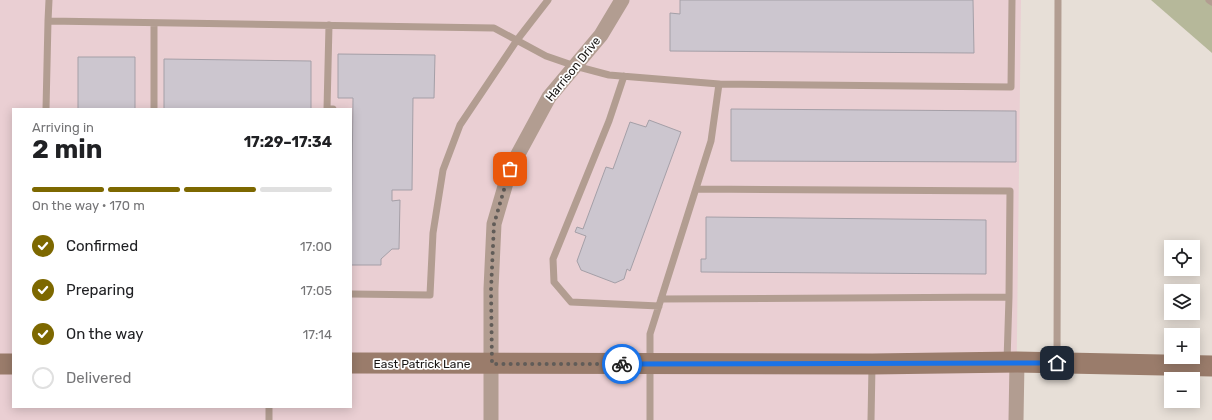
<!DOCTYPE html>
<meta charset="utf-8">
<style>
body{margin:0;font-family:Rubik,sans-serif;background:#f2f2f2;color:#202124;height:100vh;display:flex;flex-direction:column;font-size:15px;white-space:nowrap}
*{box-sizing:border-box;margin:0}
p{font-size:13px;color:#757577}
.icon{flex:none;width:22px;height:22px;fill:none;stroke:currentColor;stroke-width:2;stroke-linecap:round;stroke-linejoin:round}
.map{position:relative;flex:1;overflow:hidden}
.details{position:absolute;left:12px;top:108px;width:340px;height:300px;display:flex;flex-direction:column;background:#fff;border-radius:0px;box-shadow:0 2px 10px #0003}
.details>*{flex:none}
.buttons{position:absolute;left:1164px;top:240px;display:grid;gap:8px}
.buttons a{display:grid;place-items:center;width:36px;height:36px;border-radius:0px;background:#fff;box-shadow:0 2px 10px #0003;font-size:20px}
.pin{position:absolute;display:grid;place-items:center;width:34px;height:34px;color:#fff;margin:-17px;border-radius:8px;box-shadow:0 2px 6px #0006}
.courier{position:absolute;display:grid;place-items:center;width:40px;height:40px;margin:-20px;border:3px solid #1a73e8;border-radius:50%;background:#fff;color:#222;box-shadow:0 1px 5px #0007}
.overview em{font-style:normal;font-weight:700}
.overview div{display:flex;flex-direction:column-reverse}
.overview{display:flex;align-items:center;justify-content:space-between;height:68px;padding:0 20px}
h1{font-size:26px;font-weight:700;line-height:30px}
.bar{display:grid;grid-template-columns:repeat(4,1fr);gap:6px 4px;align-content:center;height:48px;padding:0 20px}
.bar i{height:5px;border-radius:3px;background:#e0e0e0}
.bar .selected{background:#7d6800}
.bar p{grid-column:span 4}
ol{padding:0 20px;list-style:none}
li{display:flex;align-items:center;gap:12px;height:44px}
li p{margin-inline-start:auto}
li .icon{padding:4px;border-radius:50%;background:#7d6800;color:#fff;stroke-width:4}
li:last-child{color:#757577}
li i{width:22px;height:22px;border:2px solid #e0e0e0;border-radius:50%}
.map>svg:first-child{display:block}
.industrial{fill:#eacfd3;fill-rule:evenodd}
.green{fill:#b6b89a}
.building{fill:#ccc6cf;stroke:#a49fa7}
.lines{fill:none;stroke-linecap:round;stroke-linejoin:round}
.lane{stroke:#b29d91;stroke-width:7}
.street{stroke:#b29d91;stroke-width:15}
.secondary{stroke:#9a7c6b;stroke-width:21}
.done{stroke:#615c58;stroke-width:4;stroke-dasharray:0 7.2}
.route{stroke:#1a73e8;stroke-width:5}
.labels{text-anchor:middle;stroke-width:3.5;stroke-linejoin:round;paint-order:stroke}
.street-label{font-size:12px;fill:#191614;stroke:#fff}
</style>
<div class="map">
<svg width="1212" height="420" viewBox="0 0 1212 420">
<rect width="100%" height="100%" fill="#e7dfd7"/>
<!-- industrial -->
<path class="industrial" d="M0,0H1021L1016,420H0ZM13,109H351V407H13Z"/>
<!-- green -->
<path class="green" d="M1151,0H1212V53Z"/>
<!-- building -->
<path class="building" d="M680,0H973L974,53L670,51V13L680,14Z
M338,54L435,55L434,98H413L412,190H392V201L400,200L399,249H392L381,259V265H351L353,98H338Z
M78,57H135V109H78Z
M164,59L311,61V109H164Z
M731,109L1016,111V162L731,161Z
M649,120L681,132L630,271L627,269L624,279L615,283L581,270L577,261L586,236L575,232L577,227L583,229L606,167L613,169L630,122L646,127Z
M706,217L986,220V274L701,272V259H706Z"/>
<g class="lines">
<!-- lane -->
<path class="lane" d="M49,0L48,21L494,28L546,56L575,66L609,75L719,84L1011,87L1012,0
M1209,0L1212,2
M154,23V109
M329,25L327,109H333
M624,76L609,121L553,259L554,282L571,302L659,306
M46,109L48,21
M351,294L430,295L433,233L443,170L460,125L517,40L548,0
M661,299L1009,297L1010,191L696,189
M1007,361L1009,297
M1057,361L1058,0
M269,420V407
M650,420V334L711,141L719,84
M871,420L872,366"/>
<!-- street -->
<path class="street" d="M491,420V289L494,224L510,169L549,97L601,35L622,0
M1016,420L1017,362"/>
<!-- secondary -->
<path class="secondary" d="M351,363L872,364L1017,362L1212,366
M0,364H13"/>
</g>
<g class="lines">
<!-- done -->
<path class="done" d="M510,169L494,224L491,290L492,364H622"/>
<!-- route -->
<path class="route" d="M622,364L1057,363"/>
</g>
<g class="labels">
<!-- street labels -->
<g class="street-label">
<text transform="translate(573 69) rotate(-51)" y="4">Harrison Drive</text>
<text x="422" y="368">East Patrick Lane</text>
</g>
</g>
</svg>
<div class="buttons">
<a><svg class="icon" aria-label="locate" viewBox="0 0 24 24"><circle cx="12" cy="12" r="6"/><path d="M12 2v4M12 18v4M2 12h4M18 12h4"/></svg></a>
<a><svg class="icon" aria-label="layers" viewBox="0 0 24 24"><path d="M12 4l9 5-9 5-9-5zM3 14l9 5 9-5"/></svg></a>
<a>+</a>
<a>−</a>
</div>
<div class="pin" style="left:510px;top:169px;background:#ea580c"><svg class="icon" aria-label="bag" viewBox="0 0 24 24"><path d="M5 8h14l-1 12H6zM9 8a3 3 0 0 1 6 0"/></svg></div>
<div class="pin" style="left:1057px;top:363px;background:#1f2937"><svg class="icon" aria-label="home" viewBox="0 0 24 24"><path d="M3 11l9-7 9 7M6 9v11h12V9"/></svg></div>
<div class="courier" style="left:622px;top:364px"><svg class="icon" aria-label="bike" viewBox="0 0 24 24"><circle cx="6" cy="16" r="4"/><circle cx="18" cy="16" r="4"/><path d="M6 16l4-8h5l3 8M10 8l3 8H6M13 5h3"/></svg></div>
<section class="details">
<div class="overview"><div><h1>2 min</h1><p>Arriving in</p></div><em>17:29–17:34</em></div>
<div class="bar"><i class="selected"></i><i class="selected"></i><i class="selected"></i><i></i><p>On the way · 170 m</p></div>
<ol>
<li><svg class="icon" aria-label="check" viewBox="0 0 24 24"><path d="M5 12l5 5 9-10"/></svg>Confirmed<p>17:00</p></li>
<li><svg class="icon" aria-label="check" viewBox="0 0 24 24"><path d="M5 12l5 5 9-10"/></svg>Preparing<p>17:05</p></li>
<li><svg class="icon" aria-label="check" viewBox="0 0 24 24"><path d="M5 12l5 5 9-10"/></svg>On the way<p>17:14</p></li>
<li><i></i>Delivered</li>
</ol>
</section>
</div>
